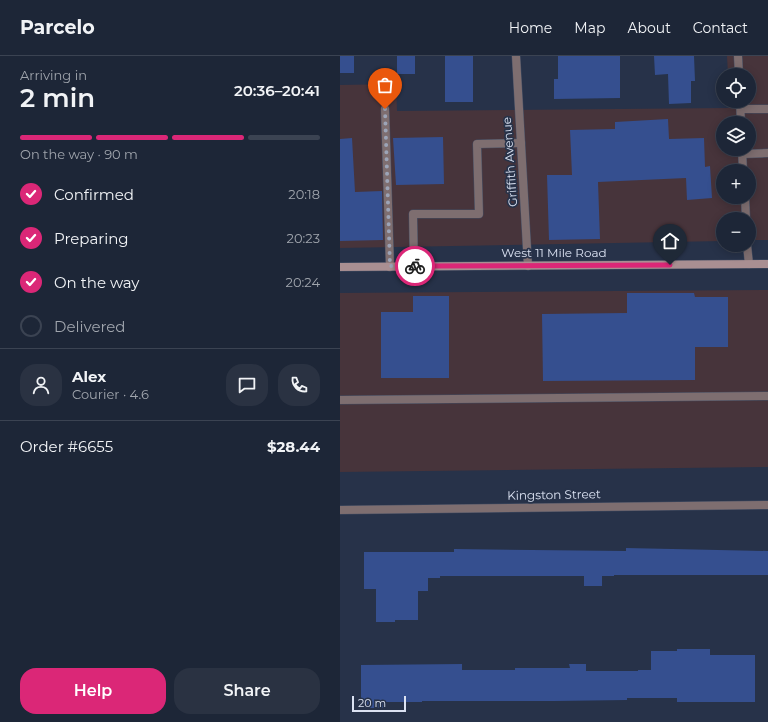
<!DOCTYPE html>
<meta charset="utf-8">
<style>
body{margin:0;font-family:Montserrat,sans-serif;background:#2a3242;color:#f1f3f6;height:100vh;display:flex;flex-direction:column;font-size:15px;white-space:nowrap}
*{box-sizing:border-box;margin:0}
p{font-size:13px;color:#a0a5ad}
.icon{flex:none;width:22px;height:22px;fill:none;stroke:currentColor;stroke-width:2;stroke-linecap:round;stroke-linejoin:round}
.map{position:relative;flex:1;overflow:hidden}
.sheet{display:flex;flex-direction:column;background:#1d2637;width:340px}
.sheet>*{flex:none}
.fabs{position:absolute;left:376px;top:12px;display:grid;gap:8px}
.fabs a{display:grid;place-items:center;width:40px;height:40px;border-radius:50%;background:#1d2637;box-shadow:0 2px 10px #0003,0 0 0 1px #3b4352;font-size:20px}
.scale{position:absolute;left:12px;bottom:10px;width:54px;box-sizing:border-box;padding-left:4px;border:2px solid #dbe2f2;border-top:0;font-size:11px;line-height:14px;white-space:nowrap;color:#dbe2f2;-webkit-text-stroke:3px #273249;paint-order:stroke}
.pin{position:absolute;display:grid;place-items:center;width:34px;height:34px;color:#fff;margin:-41px -17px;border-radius:50% 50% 50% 0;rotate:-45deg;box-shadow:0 0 4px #0007}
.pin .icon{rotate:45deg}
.courier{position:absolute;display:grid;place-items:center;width:40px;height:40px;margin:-20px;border:3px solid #db2777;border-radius:50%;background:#fff;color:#222;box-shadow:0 1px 5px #0007}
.headline em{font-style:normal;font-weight:600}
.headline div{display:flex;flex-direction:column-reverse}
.headline{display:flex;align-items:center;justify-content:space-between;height:68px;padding:0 20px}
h1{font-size:26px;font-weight:600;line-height:30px}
.bar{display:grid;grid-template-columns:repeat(4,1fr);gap:6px 4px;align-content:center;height:48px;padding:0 20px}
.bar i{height:5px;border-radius:3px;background:#3b4352}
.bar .active{background:#db2777}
.bar p{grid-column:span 4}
.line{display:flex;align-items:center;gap:10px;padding:0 20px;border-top:1px solid #3b4352}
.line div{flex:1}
.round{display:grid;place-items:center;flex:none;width:42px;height:42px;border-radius:16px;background:#2a3242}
ol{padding:0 20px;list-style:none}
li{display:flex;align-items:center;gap:12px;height:44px}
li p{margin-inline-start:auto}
li .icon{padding:4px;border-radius:50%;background:#db2777;color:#fff;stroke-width:4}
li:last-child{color:#a0a5ad}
li i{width:22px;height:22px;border:2px solid #3b4352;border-radius:50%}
.button{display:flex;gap:8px;margin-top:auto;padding:8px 20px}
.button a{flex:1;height:46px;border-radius:16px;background:#db2777;color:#fff;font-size:16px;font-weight:600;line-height:46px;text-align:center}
.button a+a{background:#2a3242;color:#f1f3f6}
header{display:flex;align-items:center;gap:24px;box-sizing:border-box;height:56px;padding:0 20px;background:#1d2637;border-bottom:1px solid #3b4352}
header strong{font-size:19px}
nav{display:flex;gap:22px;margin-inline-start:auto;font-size:14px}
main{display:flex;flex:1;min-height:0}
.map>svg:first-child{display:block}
.commercial{fill:#47343b;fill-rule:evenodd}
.building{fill:#354f8f}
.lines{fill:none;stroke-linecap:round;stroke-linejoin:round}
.service-casing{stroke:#444e64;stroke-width:9}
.minor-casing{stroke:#444e64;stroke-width:9}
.secondary-casing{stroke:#444e64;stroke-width:9}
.service{stroke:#7e6e70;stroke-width:8}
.minor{stroke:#7e6e70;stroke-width:8}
.secondary{stroke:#a98f92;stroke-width:8}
.done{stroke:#9ca4b7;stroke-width:4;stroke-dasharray:0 7.2}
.route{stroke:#db2777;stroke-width:5}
.labels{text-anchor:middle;stroke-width:3.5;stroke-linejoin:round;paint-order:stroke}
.street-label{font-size:12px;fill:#dbe2f2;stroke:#273249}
</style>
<header>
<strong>Parcelo</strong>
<nav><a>Home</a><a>Map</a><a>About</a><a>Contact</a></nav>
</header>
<main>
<section class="sheet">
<div class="headline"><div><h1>2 min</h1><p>Arriving in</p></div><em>20:36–20:41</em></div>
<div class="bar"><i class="active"></i><i class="active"></i><i class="active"></i><i></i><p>On the way · 90 m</p></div>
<ol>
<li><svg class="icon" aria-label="check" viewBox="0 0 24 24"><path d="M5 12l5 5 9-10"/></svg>Confirmed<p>20:18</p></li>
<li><svg class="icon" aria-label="check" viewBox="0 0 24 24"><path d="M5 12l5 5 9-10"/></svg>Preparing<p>20:23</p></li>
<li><svg class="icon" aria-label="check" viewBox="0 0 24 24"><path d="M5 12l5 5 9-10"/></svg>On the way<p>20:24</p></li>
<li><i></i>Delivered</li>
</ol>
<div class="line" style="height:72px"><a class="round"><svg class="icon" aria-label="person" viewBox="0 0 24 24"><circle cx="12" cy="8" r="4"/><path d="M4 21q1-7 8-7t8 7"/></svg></a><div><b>Alex</b><p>Courier · 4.6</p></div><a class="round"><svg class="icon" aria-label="chat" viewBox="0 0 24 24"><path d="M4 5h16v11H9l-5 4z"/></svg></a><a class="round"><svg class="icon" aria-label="phone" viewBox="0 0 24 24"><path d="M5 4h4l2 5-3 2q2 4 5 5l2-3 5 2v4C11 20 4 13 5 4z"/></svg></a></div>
<div class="line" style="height:52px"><div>Order #6655</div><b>$28.44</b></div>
<div class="button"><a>Help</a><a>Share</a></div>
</section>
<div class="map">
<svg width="428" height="666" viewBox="0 0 428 666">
<rect width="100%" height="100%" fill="#273249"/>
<!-- commercial -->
<path class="commercial" d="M387,0H428V184H409V163H383V185L0,192V29L56,28L57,55L389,52V45H409V19H388ZM383,67H409V93H383ZM383,115H409V141H383Z
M428,234V411L0,416V237Z"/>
<!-- building -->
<path class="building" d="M0,0H14V17H0Z
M57,0H75V18H57Z
M105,0H133V46H105Z
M218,0H280V42L214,43V23H218Z
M314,0H354L355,25H351V47L329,48L328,18L315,19Z
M328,63L329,83L364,82L365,111L370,110L372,142L347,144L346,122L258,126L260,183L209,184L207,119H232L230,74L275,73V66Z
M103,81L104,128L56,129L53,82Z
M12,82L15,136L42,135L43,184L0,185V83Z
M287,237H354L355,241H388V291H355V324L203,325L202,258L287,257Z
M73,240H109V322H41V256H73Z
M286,492L428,495V519H274V520H262V530H244V520H100V522H88V535H78V564H55V566H36V533H24V496H114V493L286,495Z
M337,593H370V599H415V646H337V642H287V644L215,645H82V646H44V652H21V609L122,608V614H175V612H230L229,608H246V615H298V614H311V595H337Z"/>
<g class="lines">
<!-- service casing -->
<g class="service-casing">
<path id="service" d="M45,53L50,211
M401,53H428
M403,98L428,97
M74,210L73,158H139L137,88L181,87
M0,344L428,340"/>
</g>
<!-- minor casing -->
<g class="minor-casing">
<path id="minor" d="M176,0L188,210
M398,0L399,19
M400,45L401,67
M402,93L403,115
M405,141L406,163
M407,189L409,208
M0,454L428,449"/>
</g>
<!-- secondary casing -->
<g class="secondary-casing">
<path id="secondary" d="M0,211L428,208"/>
</g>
<!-- service -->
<use href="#service" class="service"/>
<!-- minor -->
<use href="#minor" class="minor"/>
<!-- secondary -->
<use href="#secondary" class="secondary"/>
</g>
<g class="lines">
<!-- done -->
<path class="done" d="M45,53L50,210H75"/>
<!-- route -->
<path class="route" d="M75,210L330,209"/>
</g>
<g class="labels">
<!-- street labels -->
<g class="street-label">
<text transform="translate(170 106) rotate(-94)" y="4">Griffith Avenue</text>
<text x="214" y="201">West 11 Mile Road</text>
<text transform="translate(214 439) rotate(-1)" y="4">Kingston Street</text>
</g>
</g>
</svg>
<div class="fabs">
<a><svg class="icon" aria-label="locate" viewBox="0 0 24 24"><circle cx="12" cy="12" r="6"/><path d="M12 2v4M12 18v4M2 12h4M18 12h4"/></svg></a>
<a><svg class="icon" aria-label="layers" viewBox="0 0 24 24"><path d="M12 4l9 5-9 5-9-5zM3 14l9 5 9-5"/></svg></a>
<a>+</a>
<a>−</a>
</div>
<div class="scale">20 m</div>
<div class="pin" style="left:45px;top:53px;background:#ea580c"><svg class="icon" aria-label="bag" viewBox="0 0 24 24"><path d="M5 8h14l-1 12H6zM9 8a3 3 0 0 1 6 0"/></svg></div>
<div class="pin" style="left:330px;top:209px;background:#1f2937"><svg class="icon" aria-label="home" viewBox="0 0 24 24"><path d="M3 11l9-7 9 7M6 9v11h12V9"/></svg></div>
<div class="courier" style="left:75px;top:210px"><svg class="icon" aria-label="bike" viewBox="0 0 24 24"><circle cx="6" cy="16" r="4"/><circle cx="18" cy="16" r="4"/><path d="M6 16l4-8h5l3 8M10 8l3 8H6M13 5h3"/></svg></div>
</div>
</main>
